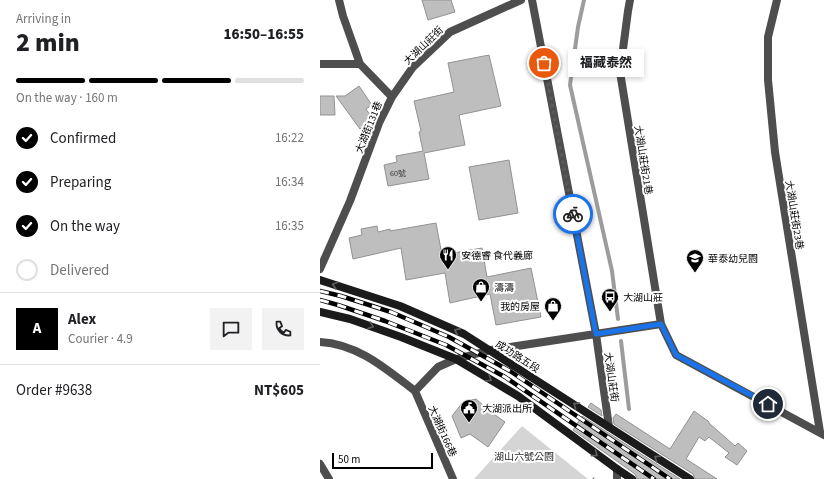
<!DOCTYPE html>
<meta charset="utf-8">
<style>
body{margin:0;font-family:"Source Sans 3","Noto Sans TC",sans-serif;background:#f2f2f2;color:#202124;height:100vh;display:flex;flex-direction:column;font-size:15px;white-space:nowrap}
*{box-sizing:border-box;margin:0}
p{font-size:13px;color:#757577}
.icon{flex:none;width:22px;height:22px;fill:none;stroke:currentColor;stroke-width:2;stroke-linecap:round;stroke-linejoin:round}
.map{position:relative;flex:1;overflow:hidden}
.side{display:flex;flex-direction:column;background:#fff;width:320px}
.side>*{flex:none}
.scale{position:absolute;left:12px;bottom:10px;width:101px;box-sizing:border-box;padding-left:4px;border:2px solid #000;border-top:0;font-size:11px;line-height:14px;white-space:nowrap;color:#000;-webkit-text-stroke:3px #fff;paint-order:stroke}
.pin{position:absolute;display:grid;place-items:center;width:34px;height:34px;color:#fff;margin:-17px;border:2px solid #fff;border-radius:50%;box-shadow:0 1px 4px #0007}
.courier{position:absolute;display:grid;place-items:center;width:40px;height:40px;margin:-20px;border:3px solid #1a73e8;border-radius:50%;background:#fff;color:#222;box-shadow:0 1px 5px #0007}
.bubble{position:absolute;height:28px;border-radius:0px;background:#fff;box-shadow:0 2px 6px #0003;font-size:13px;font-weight:800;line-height:28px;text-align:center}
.summary em{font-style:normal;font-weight:800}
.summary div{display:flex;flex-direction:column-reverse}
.summary{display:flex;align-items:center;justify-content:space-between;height:68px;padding:0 16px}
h1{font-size:26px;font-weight:800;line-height:30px}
.bar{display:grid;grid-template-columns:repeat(4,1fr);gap:6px 4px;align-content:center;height:48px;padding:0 16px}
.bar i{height:5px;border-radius:3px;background:#e0e0e0}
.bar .current{background:#000}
.bar p{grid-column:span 4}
.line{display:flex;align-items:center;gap:10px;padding:0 16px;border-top:1px solid #e0e0e0}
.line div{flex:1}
.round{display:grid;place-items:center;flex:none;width:42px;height:42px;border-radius:0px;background:#f2f2f2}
ol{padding:0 16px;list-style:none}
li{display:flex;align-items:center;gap:12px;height:44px}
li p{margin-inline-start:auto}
li .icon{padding:4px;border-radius:50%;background:#000;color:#fff;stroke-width:4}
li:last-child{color:#757577}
li i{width:22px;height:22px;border:2px solid #e0e0e0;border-radius:50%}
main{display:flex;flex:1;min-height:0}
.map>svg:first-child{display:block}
.green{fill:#d5d5d5}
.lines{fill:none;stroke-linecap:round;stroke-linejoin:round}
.stream{stroke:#9c9c9c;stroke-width:4}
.building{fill:#bebebe;stroke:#929292}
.path{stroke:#707070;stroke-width:2.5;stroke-dasharray:1 2;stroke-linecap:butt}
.street{stroke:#4e4e4e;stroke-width:8}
.secondary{stroke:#1b1b1b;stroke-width:8}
.rail-casing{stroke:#000;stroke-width:4.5}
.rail{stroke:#fff;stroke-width:3;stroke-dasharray:9;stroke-linecap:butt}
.oneway{stroke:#5f5f5f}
.done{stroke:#595959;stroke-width:4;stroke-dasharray:0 7.2}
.route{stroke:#1a73e8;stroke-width:5}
.labels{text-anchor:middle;stroke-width:4;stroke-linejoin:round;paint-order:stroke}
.number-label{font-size:8px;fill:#303030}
.street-label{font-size:10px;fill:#000;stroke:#fff}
.poi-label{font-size:10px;fill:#000;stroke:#fff;text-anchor:start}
.park-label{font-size:10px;fill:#2c2c2c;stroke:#fff}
</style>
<main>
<section class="side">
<div class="summary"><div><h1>2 min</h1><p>Arriving in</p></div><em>16:50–16:55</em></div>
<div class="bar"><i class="current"></i><i class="current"></i><i class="current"></i><i></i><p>On the way · 160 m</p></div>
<ol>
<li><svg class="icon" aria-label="check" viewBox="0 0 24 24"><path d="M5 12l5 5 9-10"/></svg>Confirmed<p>16:22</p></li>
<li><svg class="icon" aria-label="check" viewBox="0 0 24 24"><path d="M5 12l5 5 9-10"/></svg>Preparing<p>16:34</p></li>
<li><svg class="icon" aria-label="check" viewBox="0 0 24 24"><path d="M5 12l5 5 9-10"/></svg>On the way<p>16:35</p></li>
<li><i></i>Delivered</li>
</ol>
<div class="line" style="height:72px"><b class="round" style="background:#000;color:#fff">A</b><div><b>Alex</b><p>Courier · 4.9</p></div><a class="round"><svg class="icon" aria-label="chat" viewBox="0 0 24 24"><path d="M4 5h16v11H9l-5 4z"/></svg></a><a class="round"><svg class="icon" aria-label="phone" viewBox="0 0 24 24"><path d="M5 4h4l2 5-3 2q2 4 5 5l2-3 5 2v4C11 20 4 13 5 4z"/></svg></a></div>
<div class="line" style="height:52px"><div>Order #9638</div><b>NT$605</b></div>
</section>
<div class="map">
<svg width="504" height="479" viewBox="0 0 504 479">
<rect width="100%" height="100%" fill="#fff"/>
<!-- green -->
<path class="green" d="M202,426L268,479H154Z"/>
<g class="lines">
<!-- stream -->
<path class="stream" d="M264,0L258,27L250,85L292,271L298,319
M301,341L309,409"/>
</g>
<!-- building -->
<path class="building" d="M102,0H131L135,12L108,20Z
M169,55L181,106L139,115L145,145L104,153L109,179L68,186L64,165L77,162L76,156L103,151L99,132L101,131L94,101L134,92L128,63Z
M39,86L52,105L46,109L53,119L40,129L16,96H25Z
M0,96H14L15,115H0Z
M189,160L198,213L159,220L149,167Z
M116,223L122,255L162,248L167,277L211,268L221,317L176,325L170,294L130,303L125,273L86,280L81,248L33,259L29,238L42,235L41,229L57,226L58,232L70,229V231Z
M156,399L171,412L185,422L168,447L150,434L141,438L132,416L143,402Z
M271,403L281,410L282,416L268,407Z
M374,411L388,421L390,424L415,446L418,443L427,451L417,465L405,457L409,453L389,437L385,441L379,437L366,459L397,479H375L373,474L294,424L293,418L296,414L350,449Z
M262,416L360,479H317L315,474L253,430Z"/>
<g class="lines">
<!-- path -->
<path class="path" d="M273,478L274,479"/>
<!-- street -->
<path class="street" d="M19,0L23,16L40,64L72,97
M212,0L276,334L289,427
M310,0L308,11L300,72L341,324
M457,0L448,37V80L455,152L500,432
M0,64H40
M0,269L30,201L59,123L72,97L93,67L130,32L201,0
M0,342C38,344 66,369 95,391L118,367L136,359L171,350L341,324L356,355L504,435
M95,391L133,479
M0,464L9,479
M297,469V479"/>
<!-- secondary -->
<path class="secondary" d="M0,280L80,306L144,334L370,479
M0,312L30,319L81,337L136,359L198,396L297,469L312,479"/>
<!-- rail casing -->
<g class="rail-casing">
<path id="rail" d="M0,291L21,296L71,312L129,337L190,371L350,479
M0,300L18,305L65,321L126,345L185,377L334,479"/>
</g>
<!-- rail -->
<use href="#rail" class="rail"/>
</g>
<!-- one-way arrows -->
<defs><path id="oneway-chevron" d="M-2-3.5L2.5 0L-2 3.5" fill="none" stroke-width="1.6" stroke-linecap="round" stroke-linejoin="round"/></defs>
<g class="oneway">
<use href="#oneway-chevron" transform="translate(15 285) rotate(-162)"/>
<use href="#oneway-chevron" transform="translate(51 326) rotate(20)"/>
<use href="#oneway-chevron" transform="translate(137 331) rotate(-156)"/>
<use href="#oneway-chevron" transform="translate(169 379) rotate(31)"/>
<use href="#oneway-chevron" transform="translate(256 405) rotate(-147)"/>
<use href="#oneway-chevron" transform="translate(275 454) rotate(37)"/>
<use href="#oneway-chevron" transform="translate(337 458) rotate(-147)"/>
</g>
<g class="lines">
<!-- done -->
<path class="done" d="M224,63L253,214"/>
<!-- route -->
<path class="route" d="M253,214L276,334L341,324L356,355L448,404"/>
</g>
<!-- icons -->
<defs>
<g id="restaurant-pin" transform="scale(0.9)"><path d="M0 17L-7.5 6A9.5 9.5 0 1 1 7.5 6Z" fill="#000" stroke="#fff"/><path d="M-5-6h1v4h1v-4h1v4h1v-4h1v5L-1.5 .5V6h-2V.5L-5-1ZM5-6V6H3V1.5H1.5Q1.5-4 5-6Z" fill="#fff"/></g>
<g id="school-pin" transform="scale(0.9)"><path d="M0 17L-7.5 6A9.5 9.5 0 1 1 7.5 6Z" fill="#000" stroke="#fff"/><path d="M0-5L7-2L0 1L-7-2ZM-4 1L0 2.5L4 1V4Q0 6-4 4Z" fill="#fff"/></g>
<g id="shop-pin" transform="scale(0.9)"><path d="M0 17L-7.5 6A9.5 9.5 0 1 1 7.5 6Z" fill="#000" stroke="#fff"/><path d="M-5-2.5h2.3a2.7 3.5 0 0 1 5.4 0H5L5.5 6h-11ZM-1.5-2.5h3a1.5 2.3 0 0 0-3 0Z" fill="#fff"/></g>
<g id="bus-pin" transform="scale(0.9)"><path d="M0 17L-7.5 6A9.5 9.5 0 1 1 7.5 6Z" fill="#000" stroke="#fff"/><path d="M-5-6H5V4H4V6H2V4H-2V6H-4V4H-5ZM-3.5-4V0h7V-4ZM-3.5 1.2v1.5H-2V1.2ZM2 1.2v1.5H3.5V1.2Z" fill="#fff"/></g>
<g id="civic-pin" transform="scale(0.9)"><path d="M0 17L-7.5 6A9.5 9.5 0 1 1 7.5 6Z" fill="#000" stroke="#fff"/><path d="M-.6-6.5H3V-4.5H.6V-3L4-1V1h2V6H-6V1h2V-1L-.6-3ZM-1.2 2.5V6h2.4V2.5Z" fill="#fff"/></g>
</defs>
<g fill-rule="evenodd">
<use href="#restaurant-pin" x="128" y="255"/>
<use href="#school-pin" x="375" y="258"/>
<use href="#shop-pin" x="161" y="287"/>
<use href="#bus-pin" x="290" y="297"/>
<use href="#shop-pin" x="233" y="306"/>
<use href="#civic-pin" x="149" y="408"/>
</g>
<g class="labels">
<!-- number labels -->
<g class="number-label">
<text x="78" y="176">60號</text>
</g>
<!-- street labels -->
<g class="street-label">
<text transform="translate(103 45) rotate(-44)" y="4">大湖山莊街</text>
<text transform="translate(48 127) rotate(-68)" y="4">大湖街131巷</text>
<text transform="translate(324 160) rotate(81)" y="4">大湖山莊街21巷</text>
<text transform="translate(475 215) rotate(81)" y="4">大湖山莊街23巷</text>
<text transform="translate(198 356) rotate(33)" y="4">成功路五段</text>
<text transform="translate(292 377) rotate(82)" y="4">大湖山莊街</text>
<text transform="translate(123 431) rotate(66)" y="4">大湖街166巷</text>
</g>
<!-- poi labels -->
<g class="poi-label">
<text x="141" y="259">安德睿 食代義廊</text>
<text x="388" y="262">華泰幼兒園</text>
<text x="174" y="291">濤濤</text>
<text x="303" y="301">大湖山莊</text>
<text x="220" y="310" text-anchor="end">我的房屋</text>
<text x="162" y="412">大湖派出所</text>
</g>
<!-- park labels -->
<g class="park-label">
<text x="204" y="460">湖山六號公園</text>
</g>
</g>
</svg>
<div class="scale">50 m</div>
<div class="pin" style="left:224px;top:63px;background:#ea580c"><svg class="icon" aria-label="bag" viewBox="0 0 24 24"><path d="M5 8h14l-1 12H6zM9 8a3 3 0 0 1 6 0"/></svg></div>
<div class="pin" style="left:448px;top:404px;background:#1f2937"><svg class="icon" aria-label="home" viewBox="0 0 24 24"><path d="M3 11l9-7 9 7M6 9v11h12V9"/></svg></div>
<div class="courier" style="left:253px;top:214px"><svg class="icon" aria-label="bike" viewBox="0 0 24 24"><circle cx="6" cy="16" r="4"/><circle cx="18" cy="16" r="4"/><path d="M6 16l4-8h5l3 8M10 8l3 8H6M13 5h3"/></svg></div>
<div class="bubble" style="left:248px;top:49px;width:76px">福藏泰然</div>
</div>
</main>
